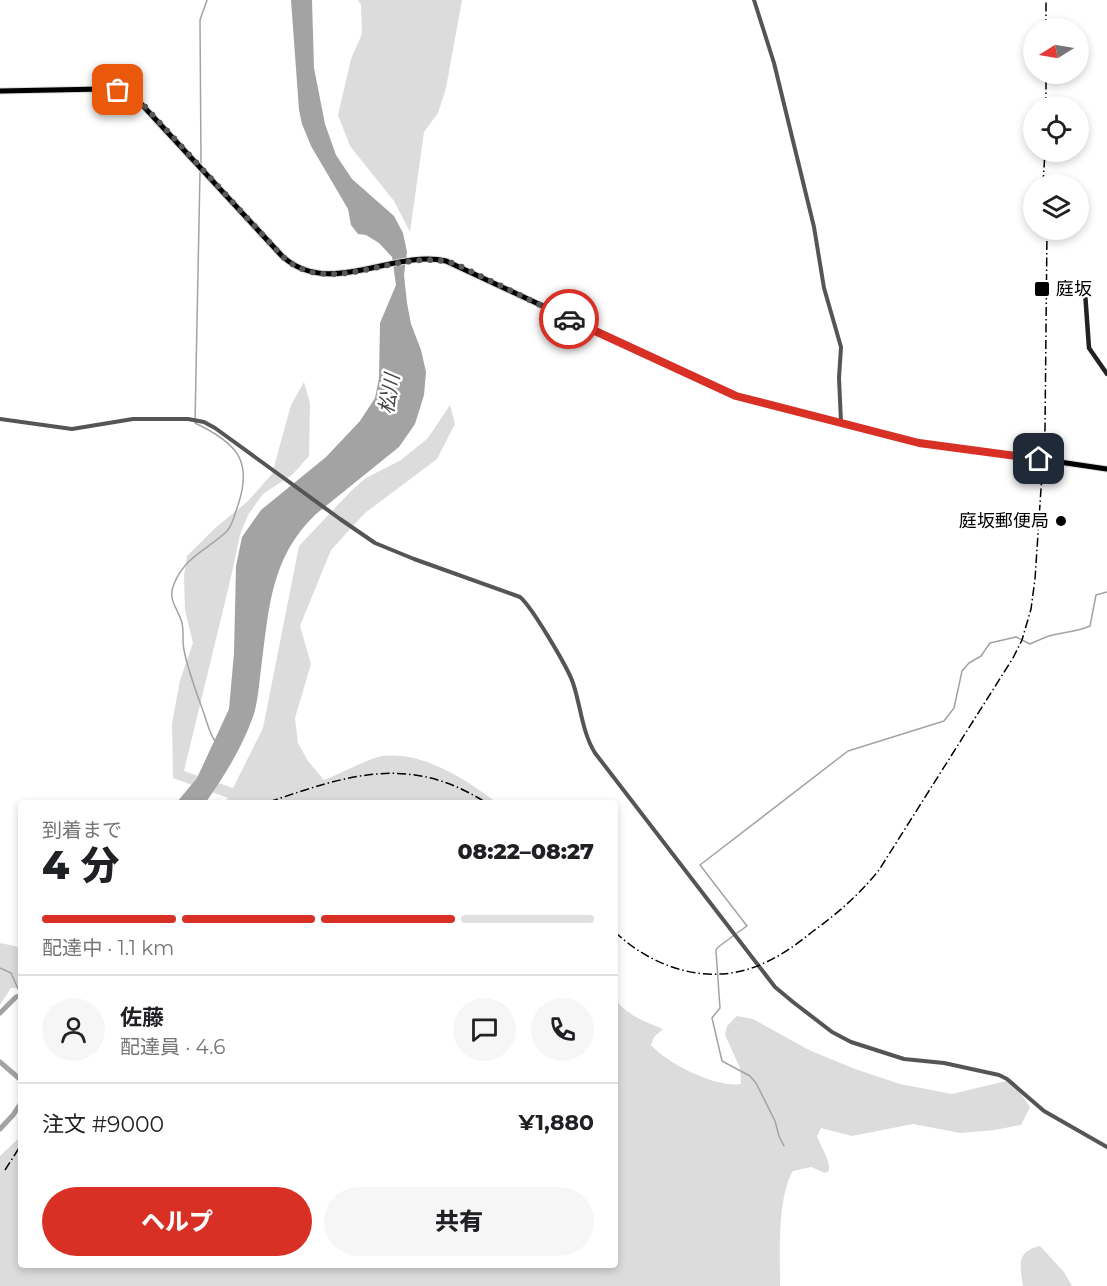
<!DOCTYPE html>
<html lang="ja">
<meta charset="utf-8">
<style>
body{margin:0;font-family:Montserrat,"Noto Sans JP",sans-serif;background:#f6f6f6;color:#202124;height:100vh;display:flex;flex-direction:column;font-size:22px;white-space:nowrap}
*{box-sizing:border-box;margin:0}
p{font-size:20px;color:#757577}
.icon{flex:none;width:33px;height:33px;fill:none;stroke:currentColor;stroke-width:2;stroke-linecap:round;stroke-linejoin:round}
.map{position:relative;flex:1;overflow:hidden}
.drawer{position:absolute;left:18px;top:800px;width:600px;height:468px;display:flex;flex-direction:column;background:#fff;border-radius:6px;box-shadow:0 3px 9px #0003}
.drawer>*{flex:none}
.needle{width:39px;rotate:259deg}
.fabs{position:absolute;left:1023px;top:18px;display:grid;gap:12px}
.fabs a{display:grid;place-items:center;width:66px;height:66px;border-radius:50%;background:#fff;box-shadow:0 3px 9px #0003;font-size:30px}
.pin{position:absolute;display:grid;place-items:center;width:51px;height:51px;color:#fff;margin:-26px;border-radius:12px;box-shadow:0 3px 9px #0006}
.courier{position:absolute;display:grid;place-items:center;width:60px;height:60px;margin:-30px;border:4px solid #d93025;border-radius:50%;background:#fff;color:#222;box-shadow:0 2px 8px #0007}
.summary em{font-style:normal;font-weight:800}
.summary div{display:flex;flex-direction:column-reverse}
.summary{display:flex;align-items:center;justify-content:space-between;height:102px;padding:0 24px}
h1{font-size:39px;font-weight:800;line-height:45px}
.bar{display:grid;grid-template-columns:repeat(4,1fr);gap:9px 6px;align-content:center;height:72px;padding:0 24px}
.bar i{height:8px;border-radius:4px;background:#e0e0e0}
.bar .current{background:#d93025}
.bar p{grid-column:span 4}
.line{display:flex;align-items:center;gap:15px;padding:0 24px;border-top:2px solid #e0e0e0}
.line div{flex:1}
.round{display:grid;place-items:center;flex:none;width:63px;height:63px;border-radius:32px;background:#f6f6f6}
.primary-button{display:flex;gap:12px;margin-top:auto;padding:12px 24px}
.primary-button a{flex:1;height:69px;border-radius:36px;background:#d93025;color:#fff;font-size:24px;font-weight:800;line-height:69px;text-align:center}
.primary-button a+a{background:#f6f6f6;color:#202124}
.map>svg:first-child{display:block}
.green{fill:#dcdcdc}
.water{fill:#a3a3a3}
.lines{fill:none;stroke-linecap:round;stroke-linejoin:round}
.stream{stroke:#a3a3a3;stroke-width:1.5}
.river{stroke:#a3a3a3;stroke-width:5}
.primary-casing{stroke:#dbdbdb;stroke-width:7}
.tertiary{stroke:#555;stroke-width:4}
.secondary{stroke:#222;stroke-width:4.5}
.primary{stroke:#000;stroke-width:5}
.rail{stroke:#000;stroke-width:1.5;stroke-dasharray:9 3 1.5 3;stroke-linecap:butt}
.primary-bridge-casing{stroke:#dbdbdb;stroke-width:7;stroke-linecap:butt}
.primary-bridge{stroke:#000;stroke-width:5}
.done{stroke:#595959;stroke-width:6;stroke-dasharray:0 10.8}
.route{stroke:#d93025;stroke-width:8}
.poi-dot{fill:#000;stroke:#fff;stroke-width:2}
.labels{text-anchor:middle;stroke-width:5;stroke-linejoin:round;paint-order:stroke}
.poi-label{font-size:18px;fill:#000;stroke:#fff;text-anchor:start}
.water-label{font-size:20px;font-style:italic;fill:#444;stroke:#fff}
</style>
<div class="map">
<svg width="1107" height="1286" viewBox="0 0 1107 1286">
<rect width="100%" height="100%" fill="#fff"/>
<!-- green -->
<path class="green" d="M358,0H462L446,88L438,113L424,132L410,232L394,201L350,146L338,115L351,59L362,34L361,5Z
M304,382L310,403L309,456L293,474L263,494L248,515L240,535L231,577L184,771L233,788L263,728L299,546L352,490L366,478L401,460L428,438L450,405L455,424L437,459L365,513L331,550L300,626L311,664L295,718L298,743L308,761L324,780C338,775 371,757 383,756C425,752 465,779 496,802H225L228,798L173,778L172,724L180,680L193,643L185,610L184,576L187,556L214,529L247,502L272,474L291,405Z
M0,943L15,946L21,949V988H11L0,1005Z
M615,999C627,1015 645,1022 663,1029L654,1037L651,1045C668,1064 716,1088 741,1084L740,1068L725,1035L727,1026L737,1016L753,1019L809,1050L855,1069L900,1084L952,1094L1006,1081L1017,1088L1030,1107L1021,1125L995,1130L960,1133L913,1124L852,1136L821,1128L817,1136C821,1148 830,1158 829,1171L825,1173L811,1167L793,1171C777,1198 780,1254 780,1286H0V1156L21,1136V1264H615Z
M1040,1246L1064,1272L1072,1286H1023C1020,1266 1016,1251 1040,1246Z"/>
<!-- water -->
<path class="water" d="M291,0H312L314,68L325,124L336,155L352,179L394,216L403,233L407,252L404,275L407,303L411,324L421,350L426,372L424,395L415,424L399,447L316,514C270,558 269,609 261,669C259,684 258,700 254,714C243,746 225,775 206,802H177L197,778L229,709L234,653L236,566L242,537L261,510L326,457L360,421L375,398L379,378L380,323L396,285L392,257L379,243L366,235L358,234L351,225L348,209L311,146L302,124L299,110Z"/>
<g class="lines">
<!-- stream -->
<path class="stream" d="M201,164L200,20L207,0
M200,172L195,423C237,443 254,461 237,508C234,516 232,528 225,533C205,551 185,557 174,584C167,600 178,608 182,623C184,631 182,641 184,650C188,671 196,691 203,711C207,721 209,733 215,741
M737,933L747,926L700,865L848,751L944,721L954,708L962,671L969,663L981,656L990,643L1016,637L1030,644C1037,641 1043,638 1049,636C1063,632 1077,632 1090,626L1096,595L1107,592
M733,936L717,948L716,951L720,1008L712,1018L722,1061L750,1076L756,1083L775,1121L779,1136L784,1146
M0,968L11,973L19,991"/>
<!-- river -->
<path class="river" d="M0,1013L16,997L21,995
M0,1062L21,1080
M0,1129L13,1115L21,1103"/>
<!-- primary casing -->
<g class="primary-casing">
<path id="primary" d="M0,91L103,89L119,90L133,95L282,256C329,299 392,249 446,261L736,396L919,443L1039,459
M1046,460L1107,469"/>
</g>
<!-- tertiary -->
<path class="tertiary" d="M754,0L774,63L814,227L824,288L841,347L839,378L841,422
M0,419L72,429L133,419H188L204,422L215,428L340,519L375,543L414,559L520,597C532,607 568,668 573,683C581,707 582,732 595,753L775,987L793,1002L832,1032L851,1042L904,1059L944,1063L999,1075L1007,1079L1044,1111L1107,1147"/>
<!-- secondary -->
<path class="secondary" d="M1062,292H1085L1089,348L1107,374"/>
<!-- primary -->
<use href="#primary" class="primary"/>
<!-- rail -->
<path class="rail" d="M1046,28V0
M1046,106V74
M1043,184L1045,152
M269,802C348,775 409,754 485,802
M615,932C654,969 711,987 762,964C781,956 797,944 812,932C838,913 859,895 879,870L1013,658L1022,640L1031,609L1035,579L1045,429L1047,230
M5,1170L21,1145"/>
<!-- primary-bridge casing -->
<g class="primary-bridge-casing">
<path id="primary-bridge" d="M1039,459L1046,460"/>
</g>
<!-- primary-bridge -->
<use href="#primary-bridge" class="primary-bridge"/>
</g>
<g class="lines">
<!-- done -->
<path class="done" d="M118,90L138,99L282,256C331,302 401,243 458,265L569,319"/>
<!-- route -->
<path class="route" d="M569,319L736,396L919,443L1039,459"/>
</g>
<!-- markers -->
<g class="poi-dot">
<rect x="1034" y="281" width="16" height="16" rx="3"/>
<circle cx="1061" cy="521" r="6"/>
</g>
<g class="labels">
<!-- poi labels -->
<g class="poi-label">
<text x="1056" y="295">庭坂</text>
<text x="1049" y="527" text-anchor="end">庭坂郵便局</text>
</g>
<!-- water labels -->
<g class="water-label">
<text transform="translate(389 394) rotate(-81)" y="7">松川</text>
</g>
</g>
</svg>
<div class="fabs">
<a><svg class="needle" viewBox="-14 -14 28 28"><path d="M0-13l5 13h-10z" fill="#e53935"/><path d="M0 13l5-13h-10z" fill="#757577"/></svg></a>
<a><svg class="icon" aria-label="locate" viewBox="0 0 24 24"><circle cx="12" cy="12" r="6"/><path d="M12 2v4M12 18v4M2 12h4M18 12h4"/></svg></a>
<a><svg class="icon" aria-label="layers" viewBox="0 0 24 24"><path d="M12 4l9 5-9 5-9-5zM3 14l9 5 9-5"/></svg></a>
</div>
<div class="pin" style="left:118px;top:90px;background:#ea580c"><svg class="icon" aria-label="bag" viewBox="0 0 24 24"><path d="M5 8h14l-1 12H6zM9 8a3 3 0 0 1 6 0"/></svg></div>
<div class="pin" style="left:1039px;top:459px;background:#1f2937"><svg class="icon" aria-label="home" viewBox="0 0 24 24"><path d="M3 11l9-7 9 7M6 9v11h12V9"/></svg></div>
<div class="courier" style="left:569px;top:319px"><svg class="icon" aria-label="car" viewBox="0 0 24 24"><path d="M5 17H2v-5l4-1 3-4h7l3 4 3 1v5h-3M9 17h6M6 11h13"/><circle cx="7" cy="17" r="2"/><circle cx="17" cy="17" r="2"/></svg></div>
<section class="drawer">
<div class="summary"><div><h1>4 分</h1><p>到着まで</p></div><em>08:22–08:27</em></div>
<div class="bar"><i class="current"></i><i class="current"></i><i class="current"></i><i></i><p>配達中 · 1.1 km</p></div>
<div class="line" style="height:108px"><a class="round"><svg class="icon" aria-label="person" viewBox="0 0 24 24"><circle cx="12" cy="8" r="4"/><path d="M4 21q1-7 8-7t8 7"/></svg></a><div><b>佐藤</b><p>配達員 · 4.6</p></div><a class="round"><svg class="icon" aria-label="chat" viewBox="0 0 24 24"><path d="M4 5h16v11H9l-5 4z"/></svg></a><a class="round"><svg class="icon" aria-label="phone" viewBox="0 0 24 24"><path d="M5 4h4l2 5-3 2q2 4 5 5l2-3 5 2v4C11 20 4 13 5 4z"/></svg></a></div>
<div class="line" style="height:78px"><div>注文 #9000</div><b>¥1,880</b></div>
<div class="primary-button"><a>ヘルプ</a><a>共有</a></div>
</section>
</div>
